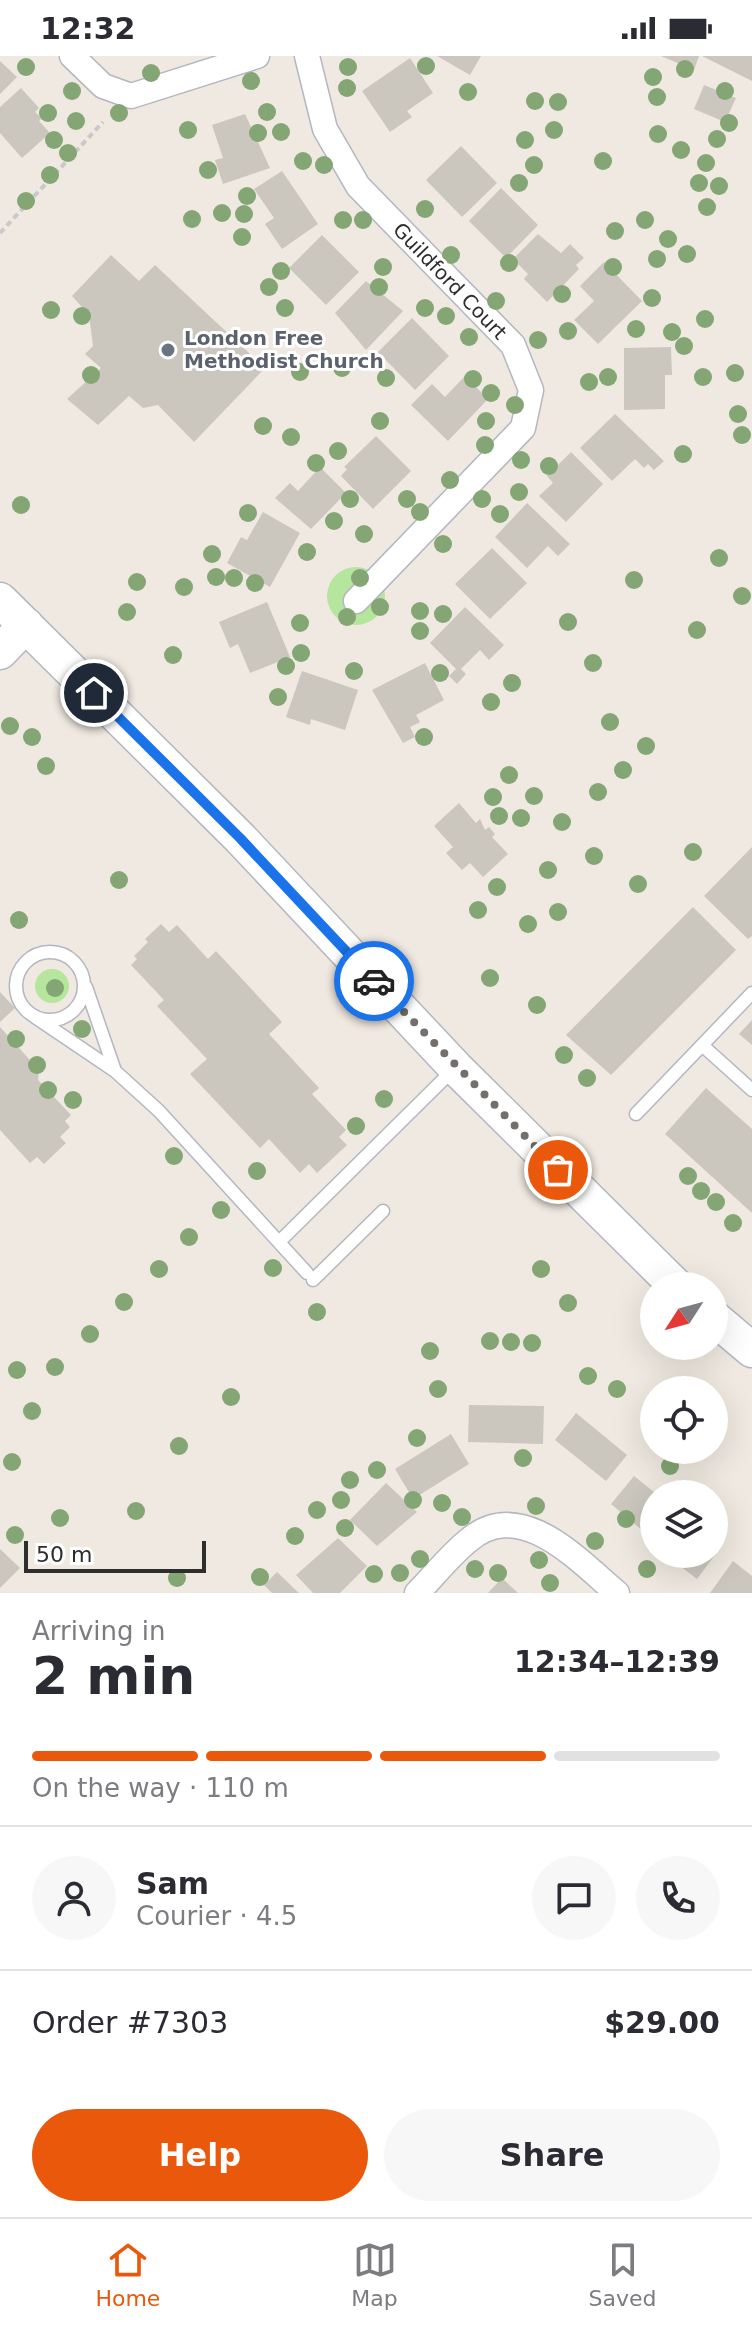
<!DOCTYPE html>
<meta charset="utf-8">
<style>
body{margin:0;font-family:"DejaVu Sans",sans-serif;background:#f7f7f7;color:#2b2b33;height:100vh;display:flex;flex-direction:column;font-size:30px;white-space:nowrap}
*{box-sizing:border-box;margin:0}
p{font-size:26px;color:#7c7c81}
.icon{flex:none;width:44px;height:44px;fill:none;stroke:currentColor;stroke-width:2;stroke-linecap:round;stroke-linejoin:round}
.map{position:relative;height:1537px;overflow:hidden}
.panel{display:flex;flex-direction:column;background:#fff;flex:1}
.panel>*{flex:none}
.needle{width:52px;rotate:234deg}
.tools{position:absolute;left:640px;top:1216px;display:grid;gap:16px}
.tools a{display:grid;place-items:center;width:88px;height:88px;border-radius:50%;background:#fff;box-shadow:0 8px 32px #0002;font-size:40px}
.scale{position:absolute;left:24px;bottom:20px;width:182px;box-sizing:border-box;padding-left:8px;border:4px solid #2e2e2e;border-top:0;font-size:22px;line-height:28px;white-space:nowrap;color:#2e2e2e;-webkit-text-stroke:6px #fff;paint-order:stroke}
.pin{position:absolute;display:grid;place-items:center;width:68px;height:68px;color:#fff;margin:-34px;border:4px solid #fff;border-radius:50%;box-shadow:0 2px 8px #0007}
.courier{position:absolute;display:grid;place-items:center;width:80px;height:80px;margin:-40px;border:6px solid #1a73e8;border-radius:50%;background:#fff;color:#222;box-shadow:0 2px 10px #0007}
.summary em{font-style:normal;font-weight:700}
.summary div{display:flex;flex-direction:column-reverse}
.summary{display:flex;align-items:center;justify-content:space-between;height:136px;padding:0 32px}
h1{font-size:52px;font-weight:700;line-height:60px}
.bar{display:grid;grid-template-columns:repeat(4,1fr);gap:12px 8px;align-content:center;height:96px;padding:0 32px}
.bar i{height:10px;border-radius:6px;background:#e1e1e2}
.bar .active{background:#ea580c}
.bar p{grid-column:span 4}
.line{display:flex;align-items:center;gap:20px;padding:0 32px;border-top:2px solid #e1e1e2}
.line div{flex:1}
.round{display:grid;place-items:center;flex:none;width:84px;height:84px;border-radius:42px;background:#f7f7f7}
.primary-button{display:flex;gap:16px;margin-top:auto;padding:16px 32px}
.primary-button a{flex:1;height:92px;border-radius:48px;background:#ea580c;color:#fff;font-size:32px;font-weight:700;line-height:92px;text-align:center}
.primary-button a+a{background:#f7f7f7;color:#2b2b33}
.status{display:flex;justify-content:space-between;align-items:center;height:56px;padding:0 40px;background:#fff;direction:ltr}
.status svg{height:22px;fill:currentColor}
.menu{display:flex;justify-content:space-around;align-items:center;height:112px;border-top:2px solid #e1e1e2;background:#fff;font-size:22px;color:#7c7c81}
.menu a{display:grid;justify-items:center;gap:4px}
.menu .active{color:#ea580c}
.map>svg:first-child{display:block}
.green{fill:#b6e59e}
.building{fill:#cbc7bf}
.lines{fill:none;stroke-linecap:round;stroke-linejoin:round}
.lane-casing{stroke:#b4b7c1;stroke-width:15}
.street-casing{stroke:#b4b7c1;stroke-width:27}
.secondary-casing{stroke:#b4b7c1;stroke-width:37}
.path{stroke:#c9c9c9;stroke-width:4;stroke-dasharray:6 4;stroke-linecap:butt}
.lane{stroke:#fff;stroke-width:12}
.street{stroke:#fff;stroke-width:24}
.secondary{stroke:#fff;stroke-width:34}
.tree{fill:#84a574}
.done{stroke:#726f6d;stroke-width:8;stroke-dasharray:0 14.4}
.route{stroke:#1a73e8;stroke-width:10}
.worship-dot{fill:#6b7280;stroke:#fff;stroke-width:3}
.labels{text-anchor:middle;stroke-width:6;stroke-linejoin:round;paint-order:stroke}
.street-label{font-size:20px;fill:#2e2e2e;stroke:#fff}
.worship-label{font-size:20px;font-weight:bold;fill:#5b616d;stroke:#fff;text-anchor:start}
</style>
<div class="status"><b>12:32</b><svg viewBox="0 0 49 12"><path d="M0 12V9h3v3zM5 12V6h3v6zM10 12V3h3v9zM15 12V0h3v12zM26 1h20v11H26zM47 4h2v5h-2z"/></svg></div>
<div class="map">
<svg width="752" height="1537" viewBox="0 0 752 1537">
<rect width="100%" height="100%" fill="#efe9e1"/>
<!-- green -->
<path class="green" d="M327 540a29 29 0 1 1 58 0a29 29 0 1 1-58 0Z
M35 930a17 17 0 1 1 34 0a17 17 0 1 1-34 0Z"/>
<!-- building -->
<path class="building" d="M437,0H481L470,19Z
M661,0H699L694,14Z
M702,0H752V25Z
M410,2L433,37L407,55L412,61L390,76L362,35Z
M0,5L17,21L0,38Z
M704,29L736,42L725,66L694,53Z
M21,32L39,52L35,56L42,62L39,65L50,77L22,102L0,77V51Z
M245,58L270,112L223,128L215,104L223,102L212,69Z
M461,90L497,127L462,161L426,124Z
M282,115L318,168L282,193L265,168L274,162L254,133Z
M501,132L538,169L506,202L469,165Z
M538,178L561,197L570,188L584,202L576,209L579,213L547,246L524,223L528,218L513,203Z
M322,179L359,216L326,249L289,212Z
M111,199L139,225L155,209L265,312L194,386L158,349L143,352L129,340L98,369L67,343L101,312L85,298L93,290L89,259L72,240Z
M604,206L642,245L598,288L574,264L594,245L580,230Z
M366,225L403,255L366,294L335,257Z
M412,262L449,300L415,334L378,296Z
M671,291L672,319H665V353L624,354V292Z
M465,320L488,343L448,385L411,349L432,328L445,341Z
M615,358L664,405L654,414L648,408L644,412L635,403L612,425L580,392Z
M376,380L411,415L373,453L341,420L347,413L344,411Z
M571,396L603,428L566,466L539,440L553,427L547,420Z
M320,411L346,437L311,473L275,442L290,427L298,435Z
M527,447L570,488L558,500L548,490L527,512L495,481Z
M263,456L300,477L270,531L227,507L241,481L247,484Z
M492,492L527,527L490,563L455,528Z
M267,546L290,601L250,617L238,588L230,592L219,566Z
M465,551L504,589L489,604L480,594L461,613L466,618L457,628L449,620L456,613L430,587Z
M425,607L444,644L416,659L420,666L410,671L415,681L403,687L372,634Z
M302,615L358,634L345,674L311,663L310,669L286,661Z
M459,747L476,767L480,763L485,774L489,771L495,778L492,781L508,798L483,821L470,807L462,814L446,797L453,791L434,770Z
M752,791V880L748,883L704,840Z
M693,851L736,894L611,1019L566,979Z
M161,868L169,876L177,869L208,903L216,895L282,966L269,978L319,1032L312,1038L346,1074L339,1081L347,1089L317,1117L309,1108L300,1117L269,1083L260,1092L190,1018L207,1003L157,950L164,944L131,909L137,903L134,900L148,886L145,883Z
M0,936L15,952L0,966Z
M752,964V989L739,978Z
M0,971L39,1014L38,1024L71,1059L65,1065L70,1071L60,1081L66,1087L44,1108L37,1101L30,1107L0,1074Z
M706,1032L752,1073V1157L665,1078Z
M469,1349L544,1350L543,1388L468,1386Z
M576,1357L627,1399L606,1425L555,1384Z
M451,1378L469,1408L413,1443L395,1413Z
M634,1420L654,1436V1474L649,1480L611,1448Z
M386,1427L417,1456L377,1490L350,1464Z
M338,1482L367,1510L340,1537H313L296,1519Z
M714,1492L718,1495L697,1523L664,1498H714Z
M0,1493L20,1512L0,1532Z
M733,1505L752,1520V1537H710Z
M277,1516L299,1537H272L264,1529Z
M502,1522L518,1537H488Z"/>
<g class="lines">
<!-- lane casing -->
<g class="lane-casing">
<path id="lane" d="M16 930a34 34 0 1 1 68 0a34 34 0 1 1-68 0Z
M86,931L115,1015
M35,961L115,1015L159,1055L307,1217
M702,989L752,1034
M636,1058L752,937
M279,1186L453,1014
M313,1224L383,1155"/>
</g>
<!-- street casing -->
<g class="street-casing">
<path id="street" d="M72,0L103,30L131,40L257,0
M307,0L325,73L358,130L513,289L531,334L523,372L356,545
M417,1537C434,1520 450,1499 469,1484C521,1440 579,1505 617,1537"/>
</g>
<!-- secondary casing -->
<g class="secondary-casing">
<path id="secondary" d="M0,544L240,782L456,1012L676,1230
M0,596L26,569
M714,1262L752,1294"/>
</g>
<!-- path -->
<path class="path" d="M0,177L103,66"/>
<!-- lane -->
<use href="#lane" class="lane"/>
<!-- street -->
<use href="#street" class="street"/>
<!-- secondary -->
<use href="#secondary" class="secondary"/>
</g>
<!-- trees -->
<g class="tree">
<circle cx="426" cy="10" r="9"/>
<circle cx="26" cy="11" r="9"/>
<circle cx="348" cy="11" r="9"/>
<circle cx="685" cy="13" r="9"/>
<circle cx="151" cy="17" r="9"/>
<circle cx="653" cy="21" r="9"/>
<circle cx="251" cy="25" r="9"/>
<circle cx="347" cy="32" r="9"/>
<circle cx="72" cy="35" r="9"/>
<circle cx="725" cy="35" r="9"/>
<circle cx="468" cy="36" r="9"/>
<circle cx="657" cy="41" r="9"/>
<circle cx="535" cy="45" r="9"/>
<circle cx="558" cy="46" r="9"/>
<circle cx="267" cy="56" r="9"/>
<circle cx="48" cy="57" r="9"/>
<circle cx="119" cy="57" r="9"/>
<circle cx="76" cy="65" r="9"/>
<circle cx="729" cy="67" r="9"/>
<circle cx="188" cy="74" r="9"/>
<circle cx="554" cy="74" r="9"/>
<circle cx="281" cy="76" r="9"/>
<circle cx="258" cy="77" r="9"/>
<circle cx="658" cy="78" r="9"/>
<circle cx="717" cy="83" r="9"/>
<circle cx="54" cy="84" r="9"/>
<circle cx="525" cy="84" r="9"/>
<circle cx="681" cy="94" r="9"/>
<circle cx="68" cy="97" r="9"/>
<circle cx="303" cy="105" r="9"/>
<circle cx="603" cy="105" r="9"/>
<circle cx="706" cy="107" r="9"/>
<circle cx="324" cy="109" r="9"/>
<circle cx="534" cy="109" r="9"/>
<circle cx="208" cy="114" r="9"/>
<circle cx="50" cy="119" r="9"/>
<circle cx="519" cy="127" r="9"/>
<circle cx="699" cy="127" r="9"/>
<circle cx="719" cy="130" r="9"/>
<circle cx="247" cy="140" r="9"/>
<circle cx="26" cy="145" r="9"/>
<circle cx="707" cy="151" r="9"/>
<circle cx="425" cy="153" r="9"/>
<circle cx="222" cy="157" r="9"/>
<circle cx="244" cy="158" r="9"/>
<circle cx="192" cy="163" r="9"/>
<circle cx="343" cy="164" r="9"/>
<circle cx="363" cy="164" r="9"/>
<circle cx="645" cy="164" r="9"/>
<circle cx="615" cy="175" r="9"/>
<circle cx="242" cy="181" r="9"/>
<circle cx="668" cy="183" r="9"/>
<circle cx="687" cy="198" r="9"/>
<circle cx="451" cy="199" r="9"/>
<circle cx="657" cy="203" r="9"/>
<circle cx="509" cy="207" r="9"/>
<circle cx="383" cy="211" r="9"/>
<circle cx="613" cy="211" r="9"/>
<circle cx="281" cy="215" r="9"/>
<circle cx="269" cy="231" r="9"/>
<circle cx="379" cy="231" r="9"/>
<circle cx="562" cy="238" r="9"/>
<circle cx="652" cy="242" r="9"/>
<circle cx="496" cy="245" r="9"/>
<circle cx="285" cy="252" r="9"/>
<circle cx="425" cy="252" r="9"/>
<circle cx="51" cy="254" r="9"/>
<circle cx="82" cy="260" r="9"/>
<circle cx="446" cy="260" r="9"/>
<circle cx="705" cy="263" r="9"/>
<circle cx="636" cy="273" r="9"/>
<circle cx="568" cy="275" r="9"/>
<circle cx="672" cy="276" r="9"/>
<circle cx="469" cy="281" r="9"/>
<circle cx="538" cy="284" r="9"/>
<circle cx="684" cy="290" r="9"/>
<circle cx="342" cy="312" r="9"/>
<circle cx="300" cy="316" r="9"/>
<circle cx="735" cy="317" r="9"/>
<circle cx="91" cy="319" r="9"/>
<circle cx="608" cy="321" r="9"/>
<circle cx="703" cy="321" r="9"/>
<circle cx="386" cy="322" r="9"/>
<circle cx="473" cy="323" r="9"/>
<circle cx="589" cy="326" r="9"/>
<circle cx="491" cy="337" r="9"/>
<circle cx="515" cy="349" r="9"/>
<circle cx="738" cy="358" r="9"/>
<circle cx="380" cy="365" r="9"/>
<circle cx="486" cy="365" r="9"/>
<circle cx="263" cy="370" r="9"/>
<circle cx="742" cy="379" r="9"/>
<circle cx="291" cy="381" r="9"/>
<circle cx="485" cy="389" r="9"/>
<circle cx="338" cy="395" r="9"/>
<circle cx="683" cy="398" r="9"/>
<circle cx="521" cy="404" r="9"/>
<circle cx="316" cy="407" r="9"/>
<circle cx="549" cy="410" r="9"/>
<circle cx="450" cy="424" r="9"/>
<circle cx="519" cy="436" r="9"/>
<circle cx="350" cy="443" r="9"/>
<circle cx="407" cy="443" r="9"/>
<circle cx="482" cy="443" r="9"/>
<circle cx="21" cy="449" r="9"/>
<circle cx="420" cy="456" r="9"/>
<circle cx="248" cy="457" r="9"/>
<circle cx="500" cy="458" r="9"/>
<circle cx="334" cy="465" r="9"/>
<circle cx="364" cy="478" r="9"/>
<circle cx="443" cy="488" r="9"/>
<circle cx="307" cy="496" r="9"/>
<circle cx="212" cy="498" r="9"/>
<circle cx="719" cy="502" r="9"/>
<circle cx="216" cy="521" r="9"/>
<circle cx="234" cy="522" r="9"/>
<circle cx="360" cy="522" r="9"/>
<circle cx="634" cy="524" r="9"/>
<circle cx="137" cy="526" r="9"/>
<circle cx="255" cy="527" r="9"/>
<circle cx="184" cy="531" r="9"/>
<circle cx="742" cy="540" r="9"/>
<circle cx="380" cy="551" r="9"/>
<circle cx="420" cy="555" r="9"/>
<circle cx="127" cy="556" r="9"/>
<circle cx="443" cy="558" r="9"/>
<circle cx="347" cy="561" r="9"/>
<circle cx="568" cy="566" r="9"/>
<circle cx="300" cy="567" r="9"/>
<circle cx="697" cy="574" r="9"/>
<circle cx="420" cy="575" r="9"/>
<circle cx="301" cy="597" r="9"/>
<circle cx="173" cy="599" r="9"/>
<circle cx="593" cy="607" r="9"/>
<circle cx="286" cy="610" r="9"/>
<circle cx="354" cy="615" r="9"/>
<circle cx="440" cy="617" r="9"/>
<circle cx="512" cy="627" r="9"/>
<circle cx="278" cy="641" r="9"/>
<circle cx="491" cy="646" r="9"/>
<circle cx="610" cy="666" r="9"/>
<circle cx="10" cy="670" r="9"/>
<circle cx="32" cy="681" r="9"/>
<circle cx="424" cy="681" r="9"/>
<circle cx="646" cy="690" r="9"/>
<circle cx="46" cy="710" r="9"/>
<circle cx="623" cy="714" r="9"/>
<circle cx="509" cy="719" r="9"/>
<circle cx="598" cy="736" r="9"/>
<circle cx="534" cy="740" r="9"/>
<circle cx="493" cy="741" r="9"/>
<circle cx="499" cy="760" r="9"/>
<circle cx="521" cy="762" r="9"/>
<circle cx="562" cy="766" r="9"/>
<circle cx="693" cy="796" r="9"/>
<circle cx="594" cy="800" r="9"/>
<circle cx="548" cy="814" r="9"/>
<circle cx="119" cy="824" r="9"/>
<circle cx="638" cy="828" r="9"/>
<circle cx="497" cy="831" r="9"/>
<circle cx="478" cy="854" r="9"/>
<circle cx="558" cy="856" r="9"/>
<circle cx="19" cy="864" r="9"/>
<circle cx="528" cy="868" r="9"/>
<circle cx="490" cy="922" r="9"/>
<circle cx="55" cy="932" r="9"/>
<circle cx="537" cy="949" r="9"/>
<circle cx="82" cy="973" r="9"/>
<circle cx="16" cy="983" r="9"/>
<circle cx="564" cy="999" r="9"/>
<circle cx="37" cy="1009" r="9"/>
<circle cx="587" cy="1022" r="9"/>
<circle cx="48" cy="1034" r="9"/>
<circle cx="384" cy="1043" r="9"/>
<circle cx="73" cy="1044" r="9"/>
<circle cx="356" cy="1070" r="9"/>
<circle cx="174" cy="1100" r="9"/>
<circle cx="257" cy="1115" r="9"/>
<circle cx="688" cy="1120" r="9"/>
<circle cx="701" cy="1135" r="9"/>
<circle cx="716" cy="1146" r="9"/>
<circle cx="221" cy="1154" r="9"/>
<circle cx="733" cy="1167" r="9"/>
<circle cx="189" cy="1181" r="9"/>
<circle cx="273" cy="1212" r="9"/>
<circle cx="159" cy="1213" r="9"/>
<circle cx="541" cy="1213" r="9"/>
<circle cx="124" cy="1246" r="9"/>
<circle cx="568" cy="1247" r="9"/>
<circle cx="317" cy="1256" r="9"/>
<circle cx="90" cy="1278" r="9"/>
<circle cx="490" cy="1285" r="9"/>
<circle cx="511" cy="1286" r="9"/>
<circle cx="532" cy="1287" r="9"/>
<circle cx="430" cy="1295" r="9"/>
<circle cx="55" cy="1311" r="9"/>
<circle cx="17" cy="1314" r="9"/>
<circle cx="588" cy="1320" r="9"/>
<circle cx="438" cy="1333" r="9"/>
<circle cx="617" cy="1333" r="9"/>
<circle cx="231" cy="1341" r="9"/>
<circle cx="32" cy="1355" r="9"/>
<circle cx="417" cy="1382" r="9"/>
<circle cx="179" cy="1390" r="9"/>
<circle cx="523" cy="1402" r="9"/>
<circle cx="12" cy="1406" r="9"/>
<circle cx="670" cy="1410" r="9"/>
<circle cx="377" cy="1414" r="9"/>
<circle cx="350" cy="1424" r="9"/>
<circle cx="341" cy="1444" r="9"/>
<circle cx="413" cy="1444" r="9"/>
<circle cx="442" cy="1447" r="9"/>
<circle cx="536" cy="1450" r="9"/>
<circle cx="317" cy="1454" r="9"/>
<circle cx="136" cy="1455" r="9"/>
<circle cx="462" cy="1461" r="9"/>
<circle cx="60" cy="1462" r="9"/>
<circle cx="626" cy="1463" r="9"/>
<circle cx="345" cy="1472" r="9"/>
<circle cx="15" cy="1479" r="9"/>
<circle cx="295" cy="1480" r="9"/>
<circle cx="595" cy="1485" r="9"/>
<circle cx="420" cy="1503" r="9"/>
<circle cx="539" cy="1504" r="9"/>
<circle cx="475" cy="1513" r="9"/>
<circle cx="647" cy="1513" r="9"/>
<circle cx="400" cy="1517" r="9"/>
<circle cx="498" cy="1517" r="9"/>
<circle cx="374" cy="1518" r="9"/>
<circle cx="260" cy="1521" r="9"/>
<circle cx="177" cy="1522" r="9"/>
<circle cx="550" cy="1527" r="9"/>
</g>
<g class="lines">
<!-- done -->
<path class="done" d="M374,925L558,1114"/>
<!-- route -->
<path class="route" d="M94,637L240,782L374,925"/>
</g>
<!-- markers -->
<circle class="worship-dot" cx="168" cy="294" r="8"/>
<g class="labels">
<!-- street labels -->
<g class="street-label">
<text transform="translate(450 225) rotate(46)" y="7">Guildford Court</text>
</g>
<!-- worship labels -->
<g class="worship-label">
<text x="184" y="289">London Free<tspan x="184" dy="23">Methodist Church</tspan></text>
</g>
</g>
</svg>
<div class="tools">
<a><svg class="needle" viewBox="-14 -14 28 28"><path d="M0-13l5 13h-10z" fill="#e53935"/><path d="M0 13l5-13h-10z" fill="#7c7c81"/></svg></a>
<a><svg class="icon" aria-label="locate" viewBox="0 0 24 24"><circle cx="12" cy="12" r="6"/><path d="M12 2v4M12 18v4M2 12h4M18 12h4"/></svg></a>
<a><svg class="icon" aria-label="layers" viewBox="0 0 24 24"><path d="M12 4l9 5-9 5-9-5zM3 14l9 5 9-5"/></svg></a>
</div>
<div class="scale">50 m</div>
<div class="pin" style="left:558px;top:1114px;background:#ea580c"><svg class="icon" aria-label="bag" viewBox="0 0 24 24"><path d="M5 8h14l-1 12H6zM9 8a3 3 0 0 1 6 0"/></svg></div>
<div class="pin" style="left:94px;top:637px;background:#1f2937"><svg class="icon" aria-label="home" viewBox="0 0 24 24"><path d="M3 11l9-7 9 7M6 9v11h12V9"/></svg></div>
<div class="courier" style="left:374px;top:925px"><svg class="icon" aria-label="car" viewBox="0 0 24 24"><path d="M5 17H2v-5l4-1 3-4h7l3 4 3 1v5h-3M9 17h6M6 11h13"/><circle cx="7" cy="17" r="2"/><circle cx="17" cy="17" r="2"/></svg></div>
</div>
<section class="panel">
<div class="summary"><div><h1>2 min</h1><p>Arriving in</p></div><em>12:34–12:39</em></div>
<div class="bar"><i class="active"></i><i class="active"></i><i class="active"></i><i></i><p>On the way · 110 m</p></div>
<div class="line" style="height:144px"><a class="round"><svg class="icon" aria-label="person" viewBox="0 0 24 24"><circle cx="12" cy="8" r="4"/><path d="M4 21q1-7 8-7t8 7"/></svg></a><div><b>Sam</b><p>Courier · 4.5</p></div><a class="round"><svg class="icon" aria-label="chat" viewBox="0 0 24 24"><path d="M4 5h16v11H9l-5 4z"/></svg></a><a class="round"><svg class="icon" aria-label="phone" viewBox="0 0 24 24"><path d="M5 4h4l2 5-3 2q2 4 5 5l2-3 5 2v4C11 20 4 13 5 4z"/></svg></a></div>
<div class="line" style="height:104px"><div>Order #7303</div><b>$29.00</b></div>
<div class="primary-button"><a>Help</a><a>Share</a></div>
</section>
<nav class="menu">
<a class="active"><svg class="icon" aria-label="home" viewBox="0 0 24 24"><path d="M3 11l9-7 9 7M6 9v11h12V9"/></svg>Home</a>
<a><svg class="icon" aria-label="map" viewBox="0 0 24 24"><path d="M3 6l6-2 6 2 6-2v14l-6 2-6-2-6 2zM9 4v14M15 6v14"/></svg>Map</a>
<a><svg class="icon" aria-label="saved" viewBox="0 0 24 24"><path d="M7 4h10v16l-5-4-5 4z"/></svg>Saved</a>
</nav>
